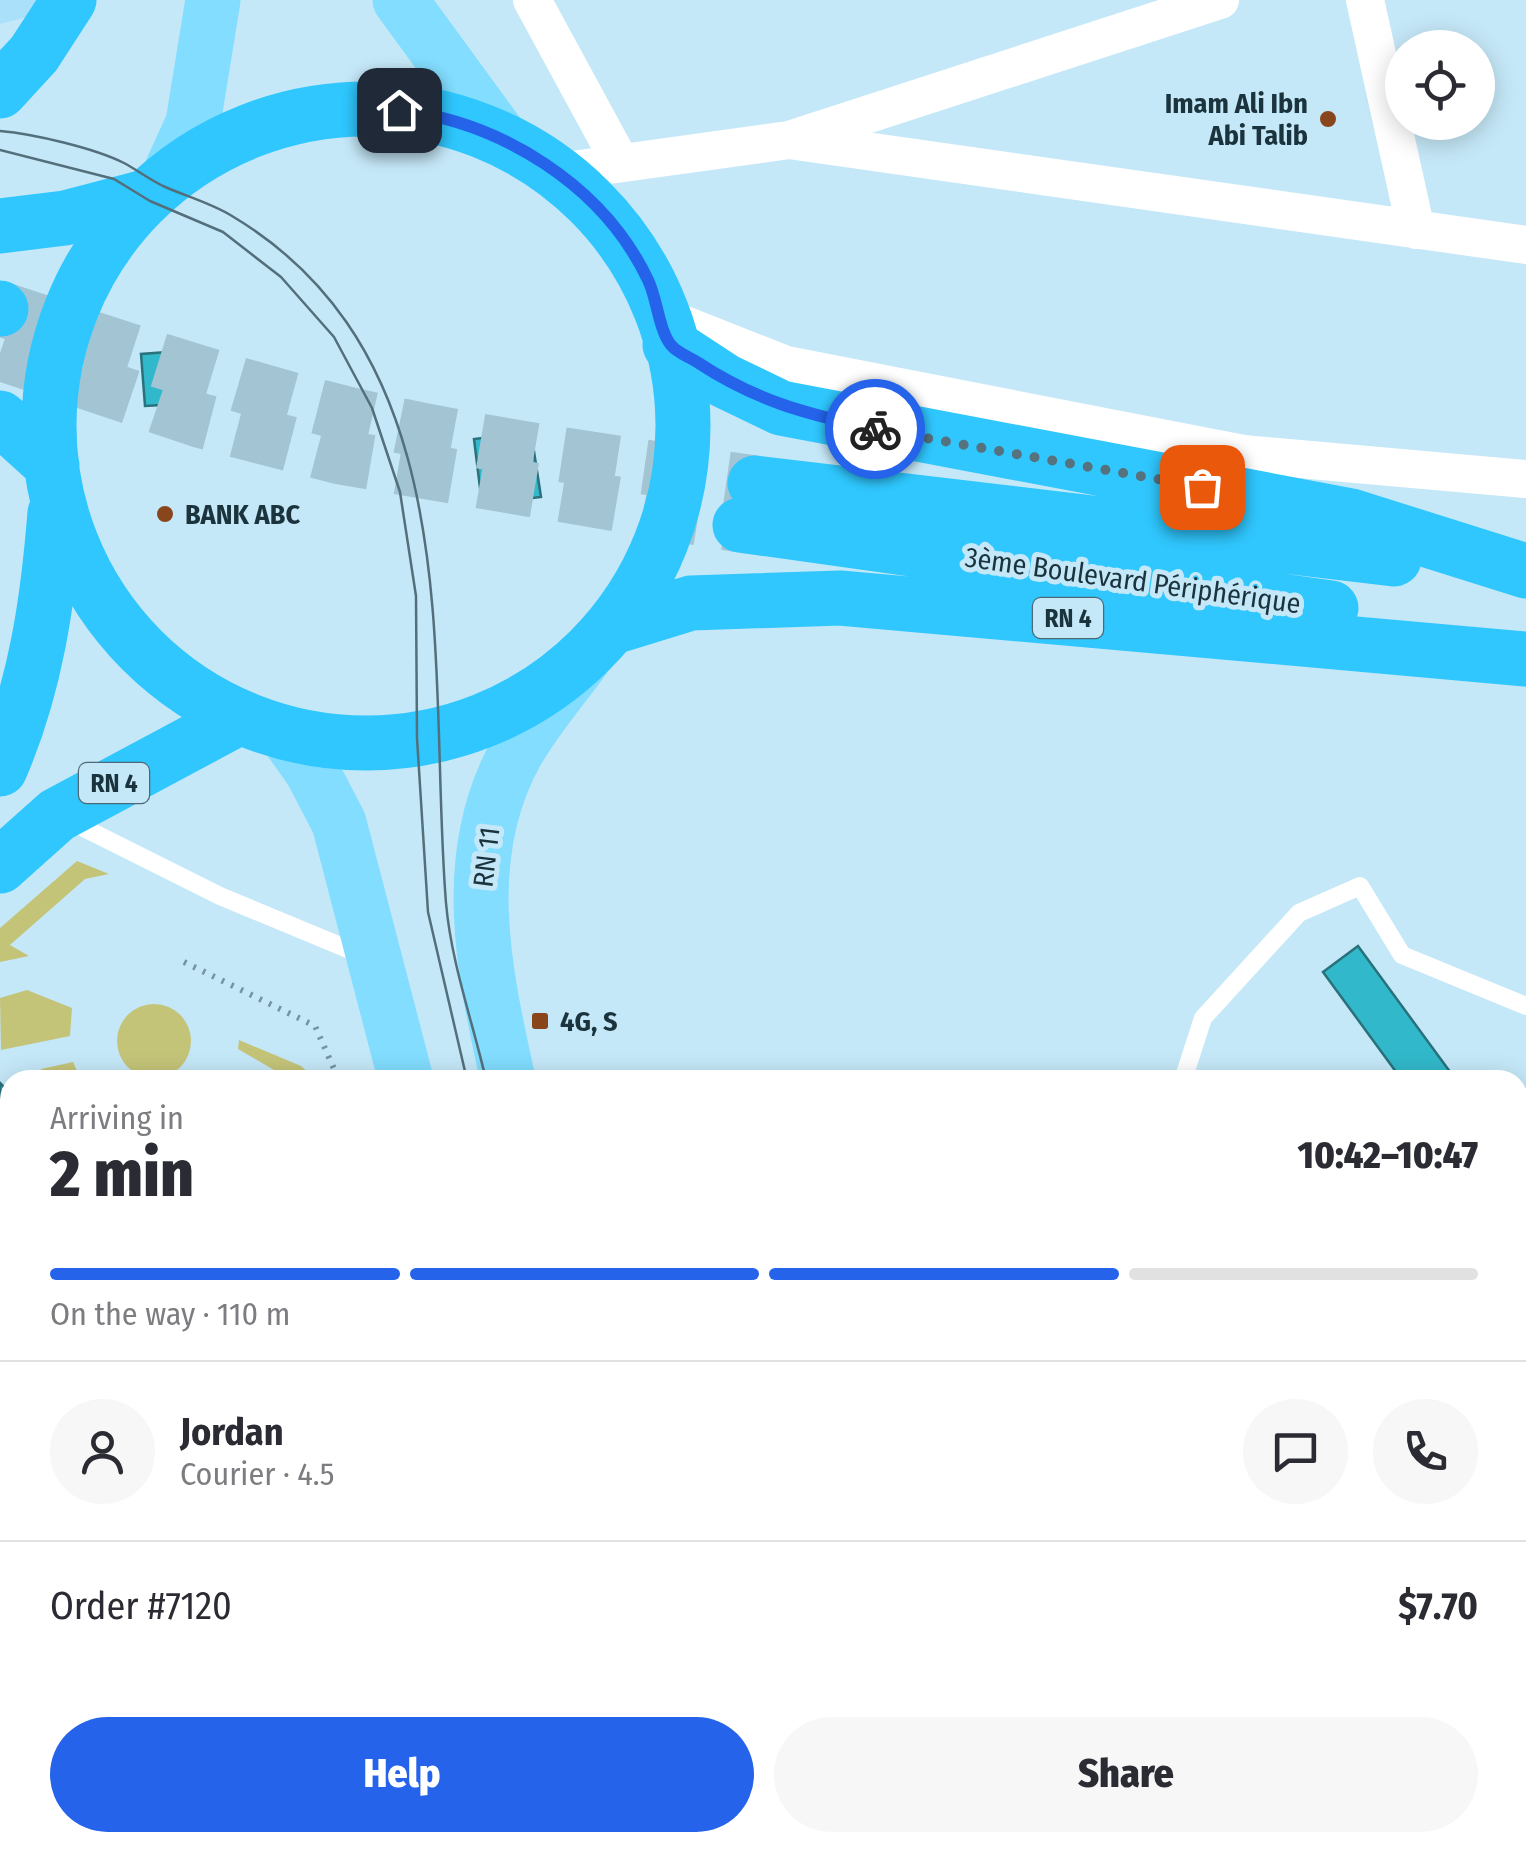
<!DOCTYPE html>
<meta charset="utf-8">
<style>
body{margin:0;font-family:"Fira Sans Condensed",sans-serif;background:#f7f7f7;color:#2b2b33;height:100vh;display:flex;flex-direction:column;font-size:38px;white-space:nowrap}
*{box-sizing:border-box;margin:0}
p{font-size:32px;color:#7c7c81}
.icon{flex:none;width:55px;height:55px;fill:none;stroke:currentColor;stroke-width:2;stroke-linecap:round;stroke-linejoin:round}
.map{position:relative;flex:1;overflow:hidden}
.side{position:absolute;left:0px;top:1070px;width:1528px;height:782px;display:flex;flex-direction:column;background:#fff;border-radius:30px 30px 0 0;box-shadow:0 5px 25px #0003}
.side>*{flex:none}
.buttons{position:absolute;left:1385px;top:30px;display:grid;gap:20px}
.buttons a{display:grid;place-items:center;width:110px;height:110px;border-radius:50%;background:#fff;box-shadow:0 5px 25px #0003;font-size:50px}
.pin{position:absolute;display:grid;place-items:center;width:85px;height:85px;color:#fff;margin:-42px;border-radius:20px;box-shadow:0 5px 15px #0006}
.courier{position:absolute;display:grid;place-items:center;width:100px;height:100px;margin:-50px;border:8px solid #2563eb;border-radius:50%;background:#fff;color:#222;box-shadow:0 2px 12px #0007}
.head em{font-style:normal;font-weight:800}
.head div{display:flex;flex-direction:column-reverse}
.head{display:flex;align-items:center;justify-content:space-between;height:170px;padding:0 50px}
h1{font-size:65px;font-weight:800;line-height:75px}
.bar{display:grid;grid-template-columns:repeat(4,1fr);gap:15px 10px;align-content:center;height:120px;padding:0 50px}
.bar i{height:12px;border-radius:8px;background:#e1e1e2}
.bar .active{background:#2563eb}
.bar p{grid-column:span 4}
.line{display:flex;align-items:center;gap:25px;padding:0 50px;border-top:2px solid #e1e1e2}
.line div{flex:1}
.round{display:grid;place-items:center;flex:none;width:105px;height:105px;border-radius:52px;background:#f7f7f7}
.action{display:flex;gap:20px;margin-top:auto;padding:20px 50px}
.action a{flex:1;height:115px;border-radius:60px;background:#2563eb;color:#fff;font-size:40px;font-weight:800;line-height:115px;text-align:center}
.action a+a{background:#f7f7f7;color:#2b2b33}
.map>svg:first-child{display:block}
.built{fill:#aae0fa}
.green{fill:#c4c479}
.building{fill:#31b9cb;stroke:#29717b;stroke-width:2.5}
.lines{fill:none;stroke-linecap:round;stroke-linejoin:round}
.highway-tunnel{stroke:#a3c4d3;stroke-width:55;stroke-dasharray:55 28;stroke-linecap:butt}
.path{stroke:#7593a0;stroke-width:6;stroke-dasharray:2.5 8;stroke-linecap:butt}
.lane{stroke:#fff;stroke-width:18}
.street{stroke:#fff;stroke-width:38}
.primary{stroke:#82ddfe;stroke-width:55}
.highway{stroke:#2fc7fe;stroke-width:55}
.tram{stroke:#536f7b;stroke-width:2.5}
.done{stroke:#56727e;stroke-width:10;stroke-dasharray:0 18}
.route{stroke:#2563eb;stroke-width:12}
.poi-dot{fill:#89451b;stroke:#c5e8f8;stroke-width:4}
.labels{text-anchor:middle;stroke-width:10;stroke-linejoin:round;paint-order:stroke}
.shield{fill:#c5e8f8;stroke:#4d6975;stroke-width:2.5}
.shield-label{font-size:25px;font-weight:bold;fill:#1a333d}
.poi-label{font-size:28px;font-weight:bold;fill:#1a333d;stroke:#c5e8f8;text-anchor:start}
.street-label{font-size:28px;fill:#1a333d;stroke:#c5e8f8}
</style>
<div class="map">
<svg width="1526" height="1852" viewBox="0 0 1526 1852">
<rect width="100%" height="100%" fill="#c5e8f8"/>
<!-- built -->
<path class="built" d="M0,0H46L39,14L0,24Z"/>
<!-- green -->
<path class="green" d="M77,861L109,874L85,879L10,945L29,956L0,962V928Z
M27,990L72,1008L70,1036L1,1050L0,998Z
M117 1041a37 37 0 1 1 74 0a37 37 0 1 1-74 0Z
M239,1040L301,1066L317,1080H291L238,1049Z
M73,1062L81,1080H40L41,1069Z"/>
<!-- building -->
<path class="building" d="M195,350L200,396L179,398L180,404L145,406L141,354Z
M531,432L541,497L482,504L474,439Z
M1358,946L1456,1080H1402L1323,972Z
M0,1083L10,1093V1693H0Z
M0,1083L10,1093V1188L0,1198Z"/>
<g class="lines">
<!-- highway-tunnel -->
<path class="highway-tunnel" d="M1,309C115,346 227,384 343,413C478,445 618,463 755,483
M0,353L202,421L340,457L740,525"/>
<!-- path -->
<path class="path" d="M184,962L315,1026L339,1080
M0,1809H10
M409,1842L411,1852"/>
<!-- lane -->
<path class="lane" d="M68,820L220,896L362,955
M1183,1080L1203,1018L1299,913L1360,886L1402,955L1526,1006"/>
<!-- street -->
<path class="street" d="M532,0L620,162
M1365,0L1416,230
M789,140L1526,245
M558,172L789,140L1220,0
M662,316L786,365L1243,454L1526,479"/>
<!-- primary -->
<path class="primary" d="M400,0L500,137
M169,176L193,123L213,0
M285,733L312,771L339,823L406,1080
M508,1080C484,971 458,855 517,751C536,718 562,688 584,658
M603,1842L605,1852
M697,1842L699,1852"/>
<!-- highway -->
<path class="highway" d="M0,91L34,54L69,0
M49 426a317 317 0 1 1 634 0a317 317 0 1 1-634 0Z
M0,226L65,218L145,197
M0,308L1,309
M670,345L725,381L781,408L1351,516L1526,571
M0,418L52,465
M755,483L1394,559
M740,525L1331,608
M613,627L691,603L840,598L1526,659
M0,769C36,686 48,601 55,513
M0,866L57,815L240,717"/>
<!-- tram -->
<path class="tram" d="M0,131C34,134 94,148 124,163C137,170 149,179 163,186C185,196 211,203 232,216C473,360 427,667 446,903C451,962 473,1023 486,1080
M0,150L114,179L150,201L223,232L281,277L334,337L372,408L400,492L416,596L417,738L428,912L467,1080
M654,1842L656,1852
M673,1842L675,1852"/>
</g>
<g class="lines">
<!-- done -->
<path class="done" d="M875,429L1202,487"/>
<!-- route -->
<path class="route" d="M399,110C501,122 603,185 648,280C657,298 659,331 671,345C676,352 689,357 697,362C756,401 806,414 875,429"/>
</g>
<!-- markers -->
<g class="poi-dot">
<circle cx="1328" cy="119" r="10"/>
<circle cx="165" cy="514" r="10"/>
<rect x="530" y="1011" width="20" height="20" rx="5"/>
</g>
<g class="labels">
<!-- shield labels -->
<g class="shield">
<rect x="1033" y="598" width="70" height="40" rx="8"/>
<rect x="79" y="763" width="70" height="40" rx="8"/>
</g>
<g class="shield-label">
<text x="1068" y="627">RN 4</text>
<text x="114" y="792">RN 4</text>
</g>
<!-- poi labels -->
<g class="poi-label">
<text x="1308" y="113" text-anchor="end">Imam Ali Ibn<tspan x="1308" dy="32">Abi Talib</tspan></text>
<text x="185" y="524">BANK ABC</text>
<text x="560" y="1031">4G, S</text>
</g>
<!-- street labels -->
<g class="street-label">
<text transform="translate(1133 580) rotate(8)" y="10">3ème Boulevard Périphérique</text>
<text transform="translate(486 857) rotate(-83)" y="10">RN 11</text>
</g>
</g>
</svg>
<div class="buttons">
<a><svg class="icon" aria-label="locate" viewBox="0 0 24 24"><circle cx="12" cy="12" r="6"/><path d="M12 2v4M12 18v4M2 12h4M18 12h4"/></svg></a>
</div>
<div class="pin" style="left:1202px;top:487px;background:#ea580c"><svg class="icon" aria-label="bag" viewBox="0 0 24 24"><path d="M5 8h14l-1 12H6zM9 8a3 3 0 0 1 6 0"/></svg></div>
<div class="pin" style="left:399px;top:110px;background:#1f2937"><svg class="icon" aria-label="home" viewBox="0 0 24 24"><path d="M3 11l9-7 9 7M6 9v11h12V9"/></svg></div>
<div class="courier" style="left:875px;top:429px"><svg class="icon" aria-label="bike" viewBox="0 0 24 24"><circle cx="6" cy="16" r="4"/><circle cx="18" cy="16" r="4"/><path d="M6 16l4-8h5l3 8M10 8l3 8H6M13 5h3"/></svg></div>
<section class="side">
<div class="head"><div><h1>2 min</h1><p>Arriving in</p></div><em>10:42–10:47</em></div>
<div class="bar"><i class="active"></i><i class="active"></i><i class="active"></i><i></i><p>On the way · 110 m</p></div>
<div class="line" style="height:180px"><a class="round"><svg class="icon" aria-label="person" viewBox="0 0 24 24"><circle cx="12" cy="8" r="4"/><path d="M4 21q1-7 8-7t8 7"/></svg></a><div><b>Jordan</b><p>Courier · 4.5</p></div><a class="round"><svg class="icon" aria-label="chat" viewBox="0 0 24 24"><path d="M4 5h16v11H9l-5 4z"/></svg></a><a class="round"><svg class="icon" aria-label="phone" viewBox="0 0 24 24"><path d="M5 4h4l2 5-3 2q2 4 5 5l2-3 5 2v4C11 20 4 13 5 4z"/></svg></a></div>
<div class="line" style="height:130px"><div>Order #7120</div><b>$7.70</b></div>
<div class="action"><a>Help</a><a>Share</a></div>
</section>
</div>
